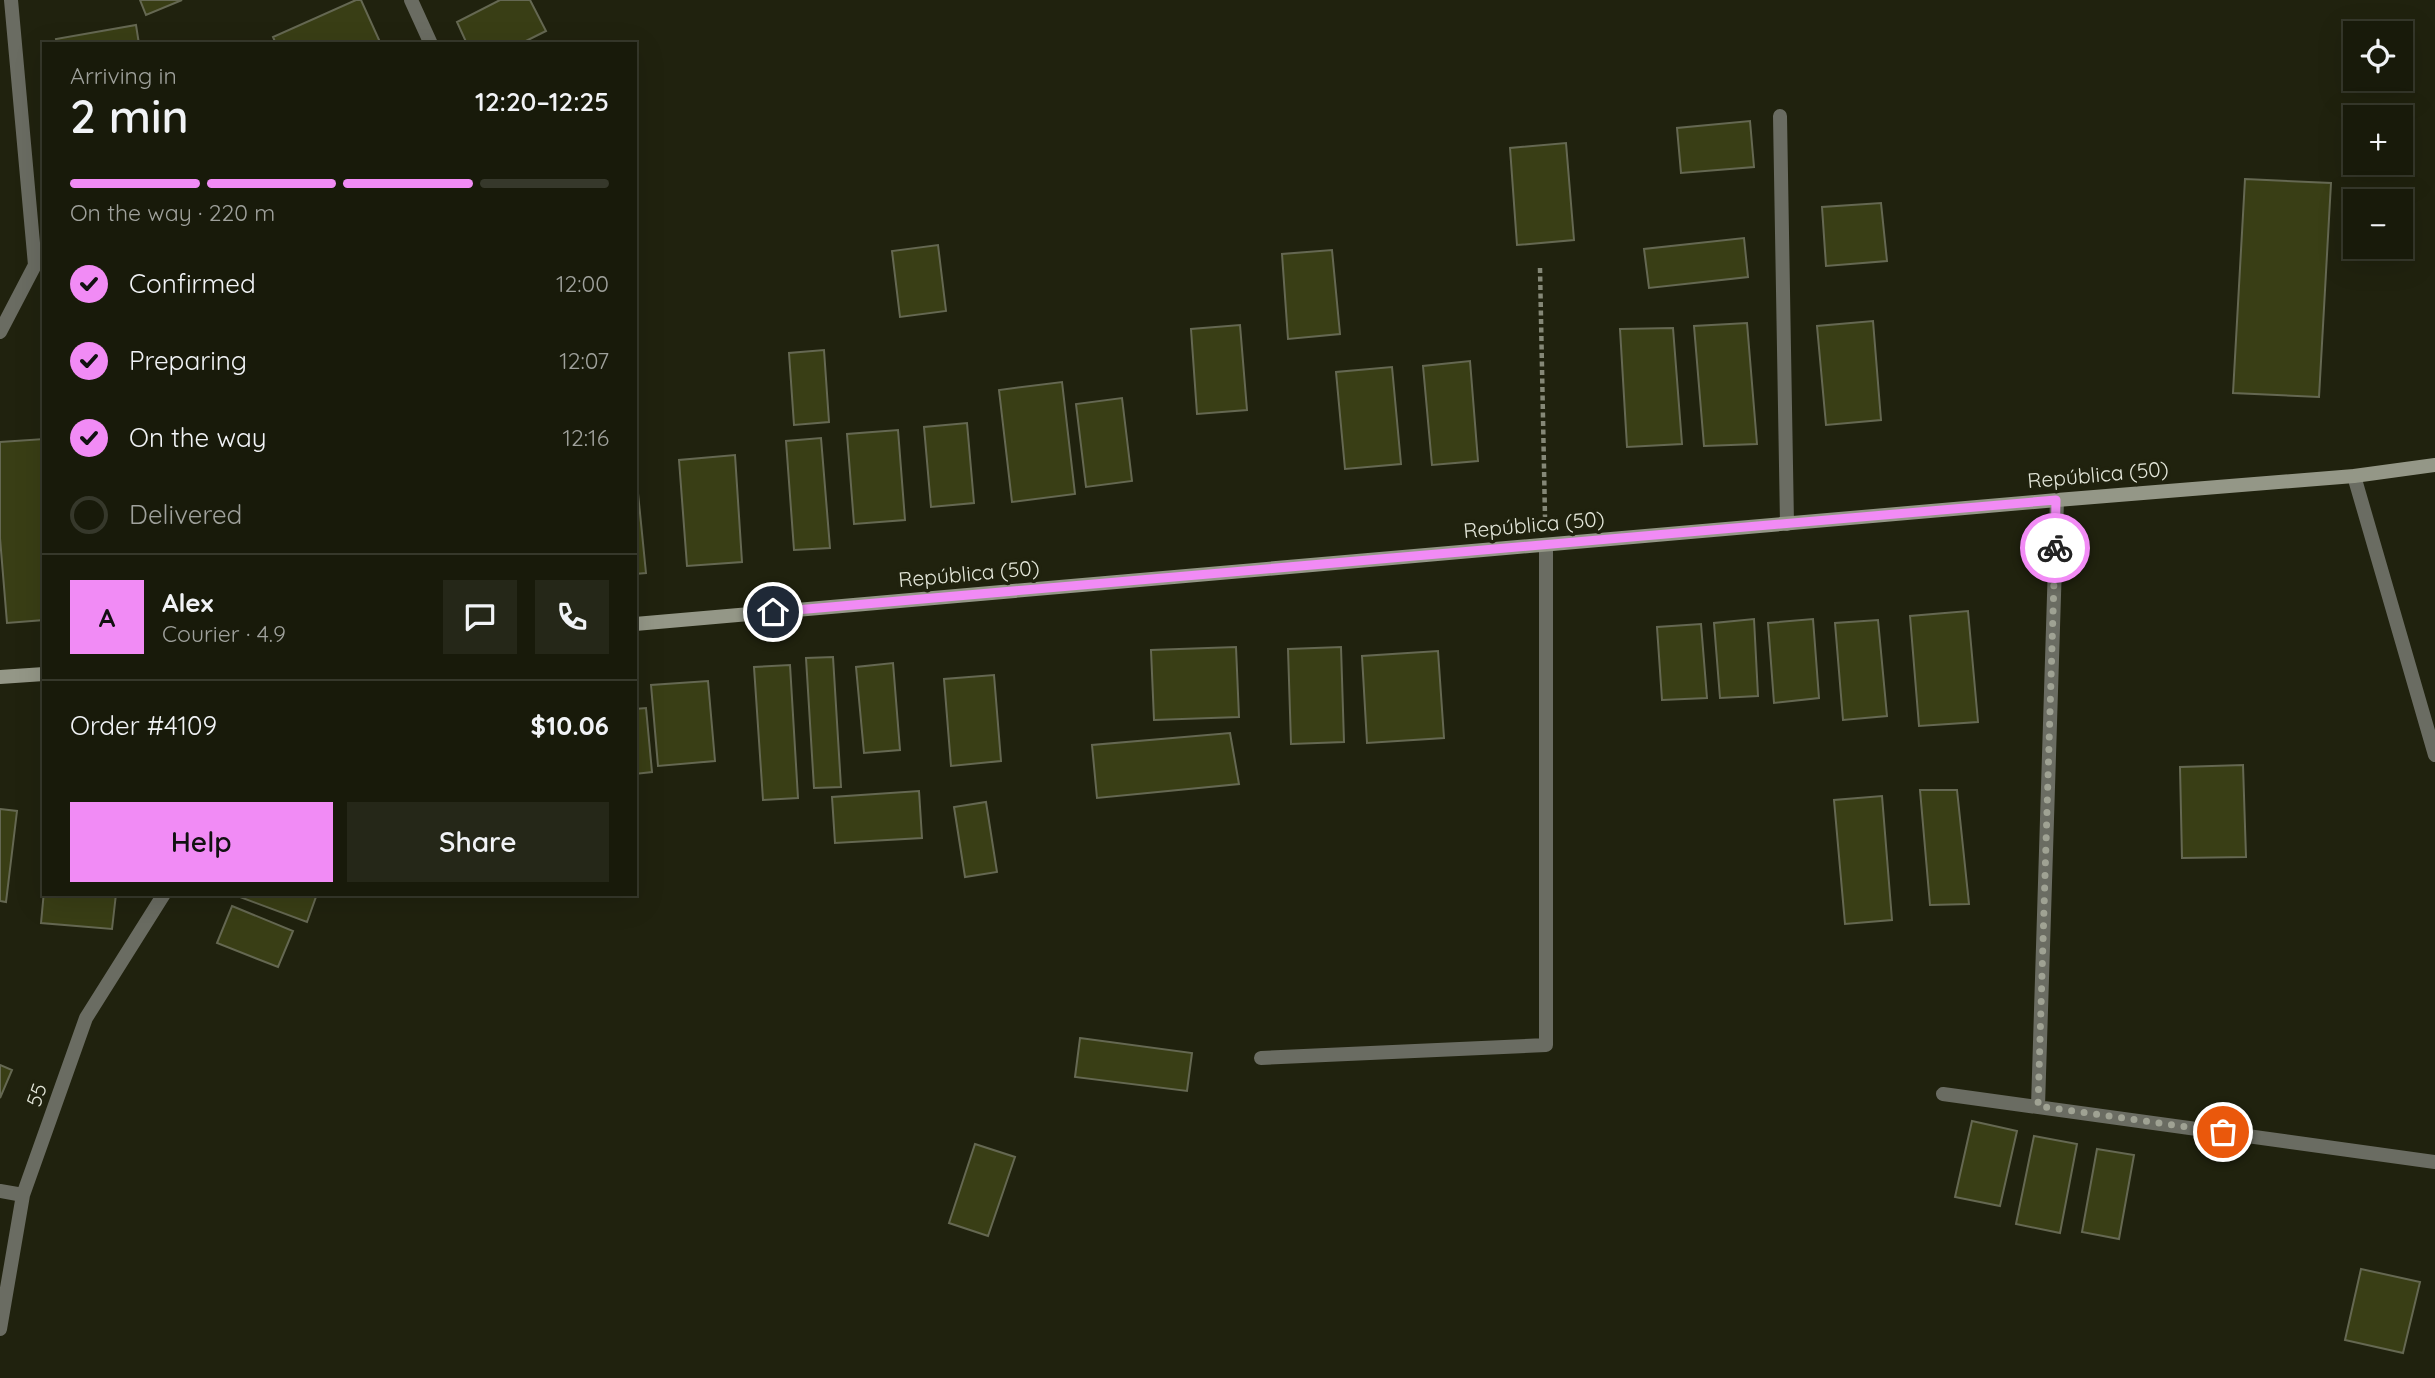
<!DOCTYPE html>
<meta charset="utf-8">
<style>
body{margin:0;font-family:Quicksand,sans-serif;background:#252718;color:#f1f3f6;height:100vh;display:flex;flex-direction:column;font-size:26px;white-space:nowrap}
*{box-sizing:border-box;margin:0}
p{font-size:23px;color:#9fa19c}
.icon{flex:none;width:38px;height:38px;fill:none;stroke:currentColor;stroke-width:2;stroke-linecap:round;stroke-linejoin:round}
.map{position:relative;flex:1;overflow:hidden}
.sheet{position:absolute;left:42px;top:42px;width:595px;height:854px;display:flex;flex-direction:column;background:#181a0a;border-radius:0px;box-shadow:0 7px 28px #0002,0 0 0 2px #36382b}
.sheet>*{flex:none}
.buttons{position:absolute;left:2343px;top:21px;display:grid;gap:14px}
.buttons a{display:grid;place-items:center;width:70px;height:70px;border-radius:0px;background:#181a0a;box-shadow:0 7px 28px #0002,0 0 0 2px #36382b;font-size:35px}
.pin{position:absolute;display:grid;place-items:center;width:60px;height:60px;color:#fff;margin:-30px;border:4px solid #fff;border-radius:50%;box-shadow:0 2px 7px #0007}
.courier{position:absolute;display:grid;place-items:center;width:70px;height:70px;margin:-35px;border:5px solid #f18bf5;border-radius:50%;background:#fff;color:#222;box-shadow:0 2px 9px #0007}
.overview em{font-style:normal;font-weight:600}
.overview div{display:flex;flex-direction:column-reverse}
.overview{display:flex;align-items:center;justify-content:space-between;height:119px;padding:0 28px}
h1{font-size:46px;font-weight:600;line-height:52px}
.bar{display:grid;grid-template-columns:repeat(4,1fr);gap:10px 7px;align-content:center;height:84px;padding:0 28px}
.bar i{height:9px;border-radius:5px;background:#36382b}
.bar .on{background:#f18bf5}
.bar p{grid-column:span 4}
.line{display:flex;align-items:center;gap:18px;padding:0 28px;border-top:2px solid #36382b}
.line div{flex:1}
.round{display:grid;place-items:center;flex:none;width:74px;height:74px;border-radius:0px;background:#252718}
ol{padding:0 28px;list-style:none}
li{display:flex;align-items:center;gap:21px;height:77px}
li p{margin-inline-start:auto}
li .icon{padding:7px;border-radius:50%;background:#f18bf5;color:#111;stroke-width:4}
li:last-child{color:#9fa19c}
li i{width:38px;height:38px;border:4px solid #36382b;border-radius:50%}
.cta{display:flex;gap:14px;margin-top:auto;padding:14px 28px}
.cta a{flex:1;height:80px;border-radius:0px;background:#f18bf5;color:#111;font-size:28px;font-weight:600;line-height:80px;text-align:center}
.cta a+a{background:#252718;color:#f1f3f6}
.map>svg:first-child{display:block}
.building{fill:#393e15;stroke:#656852;stroke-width:2}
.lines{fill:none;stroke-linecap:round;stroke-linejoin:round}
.path{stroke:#858877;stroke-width:4.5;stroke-dasharray:5 3.5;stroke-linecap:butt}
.lane{stroke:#6a6c62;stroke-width:14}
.street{stroke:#6a6c62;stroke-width:14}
.secondary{stroke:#949787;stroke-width:14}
.done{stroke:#9fa293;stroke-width:7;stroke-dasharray:0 12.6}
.route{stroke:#f18bf5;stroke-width:9}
.labels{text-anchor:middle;stroke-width:7;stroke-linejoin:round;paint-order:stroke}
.street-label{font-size:21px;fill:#e4e7da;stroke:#20220e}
</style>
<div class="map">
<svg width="2435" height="1378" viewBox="0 0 2435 1378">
<rect width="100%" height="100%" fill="#20220e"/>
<!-- building -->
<path class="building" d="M140,0H182L146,15Z
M356,0H361L380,42L276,44L273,37Z
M500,0H530L546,31L520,44H467L457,22Z
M136,25L139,44H57L56,39Z
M1750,121L1754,167L1681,173L1677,128Z
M1566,143L1574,240L1517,245L1510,148Z
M2245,179L2331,183L2319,397L2233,393Z
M1881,203L1887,261L1826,266L1822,207Z
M1744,238L1748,277L1649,288L1644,249Z
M938,245L946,311L900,317L892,251Z
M1332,250L1340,334L1288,339L1282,254Z
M1873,321L1881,420L1826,425L1817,326Z
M1747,323L1757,444L1704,446L1694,326Z
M1240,325L1247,410L1197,414L1191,329Z
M1673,328L1682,444L1627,447L1620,329Z
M824,350L829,422L794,425L789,353Z
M1470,361L1478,461L1432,465L1423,366Z
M1392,367L1401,464L1345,469L1336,372Z
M1062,382L1075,494L1012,502L999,390Z
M1122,398L1132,481L1086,487L1076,404Z
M967,423L974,503L931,507L924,427Z
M898,430L905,520L854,524L847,434Z
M821,438L830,548L794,550L786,441Z
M44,439V620L7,623L0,538V442Z
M735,455L742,562L687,566L679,460Z
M635,463L646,573L635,574Z
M1968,611L1978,722L1919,726L1910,616Z
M1754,619L1758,696L1720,698L1714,623Z
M1813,619L1819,698L1774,703L1768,623Z
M1878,620L1887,716L1843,720L1835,623Z
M1701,624L1707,698L1662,700L1657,627Z
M1236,647L1239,717L1154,720L1151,650Z
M1341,647L1344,742L1291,744L1288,649Z
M1438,651L1444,738L1367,743L1362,656Z
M833,657L841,787L814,788L806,658Z
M893,663L900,750L864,753L856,667Z
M790,665L798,798L763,800L754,667Z
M994,675L1001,761L951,766L944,679Z
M708,681L715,761L658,766L651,685Z
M646,708L652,772L635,774V709Z
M1230,733L1239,784L1097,798L1092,745Z
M2243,765L2246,857L2182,858L2180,767Z
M1920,790H1957L1969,904L1930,905Z
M919,791L922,838L835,843L832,797Z
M1882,796L1892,920L1845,924L1834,800Z
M986,802L997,872L965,877L954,807Z
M0,809L17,811L6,902L0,901Z
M44,891V894H116L112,929L41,923Z
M232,894H317L307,922Z
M232,906L293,931L278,967L217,943Z
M1080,1038L1192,1053L1187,1091L1075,1077Z
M0,1065L12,1070L0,1098Z
M1972,1121L2017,1131L2000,1206L1955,1197Z
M2034,1136L2077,1144L2060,1233L2016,1224Z
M975,1144L1015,1157L988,1236L949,1223Z
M2097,1149L2134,1155L2119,1239L2082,1232Z
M2361,1269L2420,1282L2403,1353L2345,1340Z"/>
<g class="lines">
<!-- path -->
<path class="path" d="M1540,268L1545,517"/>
<!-- lane -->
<path class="lane" d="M1780,116L1787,524
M1261,1058L1546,1045V545
M1943,1094L2435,1162
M2038,1106L2057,500"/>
<!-- street -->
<path class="street" d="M411,0L431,44
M0,332L35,265L11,0
M2354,476L2435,755
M0,1191L23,1195
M0,1329L23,1195L86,1018L164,894"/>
<!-- secondary -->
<path class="secondary" d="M635,624L2057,500L2354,476L2435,465
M0,677L44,674"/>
</g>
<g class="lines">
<!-- done -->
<path class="done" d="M2055,548L2038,1106L2223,1132"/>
<!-- route -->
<path class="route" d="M773,612L2056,500L2055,548"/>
</g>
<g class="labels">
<!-- street labels -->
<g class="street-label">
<text transform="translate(2098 475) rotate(-5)" y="7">República (50)</text>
<text transform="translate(1534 525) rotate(-5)" y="7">República (50)</text>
<text transform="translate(969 574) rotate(-5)" y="7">República (50)</text>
<text transform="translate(37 1095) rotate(-70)" y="7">55</text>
</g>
</g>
</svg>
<div class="buttons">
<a><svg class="icon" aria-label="locate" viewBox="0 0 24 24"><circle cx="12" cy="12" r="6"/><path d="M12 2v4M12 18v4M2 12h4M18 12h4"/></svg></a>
<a>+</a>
<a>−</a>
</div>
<div class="pin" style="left:2223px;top:1132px;background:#ea580c"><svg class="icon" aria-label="bag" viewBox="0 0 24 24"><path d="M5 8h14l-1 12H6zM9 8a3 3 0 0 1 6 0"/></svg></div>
<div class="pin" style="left:773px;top:612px;background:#1f2937"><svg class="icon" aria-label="home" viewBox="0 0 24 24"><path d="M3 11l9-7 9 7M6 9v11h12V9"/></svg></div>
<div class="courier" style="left:2055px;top:548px"><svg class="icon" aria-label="bike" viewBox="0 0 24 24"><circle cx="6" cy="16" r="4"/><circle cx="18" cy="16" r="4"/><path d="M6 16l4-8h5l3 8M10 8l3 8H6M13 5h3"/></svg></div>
<section class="sheet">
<div class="overview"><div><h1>2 min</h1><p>Arriving in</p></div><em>12:20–12:25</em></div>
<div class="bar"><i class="on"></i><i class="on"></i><i class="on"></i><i></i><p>On the way · 220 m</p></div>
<ol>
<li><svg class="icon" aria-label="check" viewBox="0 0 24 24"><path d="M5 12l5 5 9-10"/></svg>Confirmed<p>12:00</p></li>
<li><svg class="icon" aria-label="check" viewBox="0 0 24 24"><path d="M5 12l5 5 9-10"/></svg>Preparing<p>12:07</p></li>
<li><svg class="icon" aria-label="check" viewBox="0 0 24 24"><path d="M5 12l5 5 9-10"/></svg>On the way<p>12:16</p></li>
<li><i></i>Delivered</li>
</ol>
<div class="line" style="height:126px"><b class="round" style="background:#f18bf5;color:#111">A</b><div><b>Alex</b><p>Courier · 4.9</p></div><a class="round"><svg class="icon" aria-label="chat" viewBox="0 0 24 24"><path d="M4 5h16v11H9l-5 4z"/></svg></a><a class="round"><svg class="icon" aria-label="phone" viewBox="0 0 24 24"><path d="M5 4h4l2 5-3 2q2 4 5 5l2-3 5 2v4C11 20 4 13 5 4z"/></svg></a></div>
<div class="line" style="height:91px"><div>Order #4109</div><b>$10.06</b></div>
<div class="cta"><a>Help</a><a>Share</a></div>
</section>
</div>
